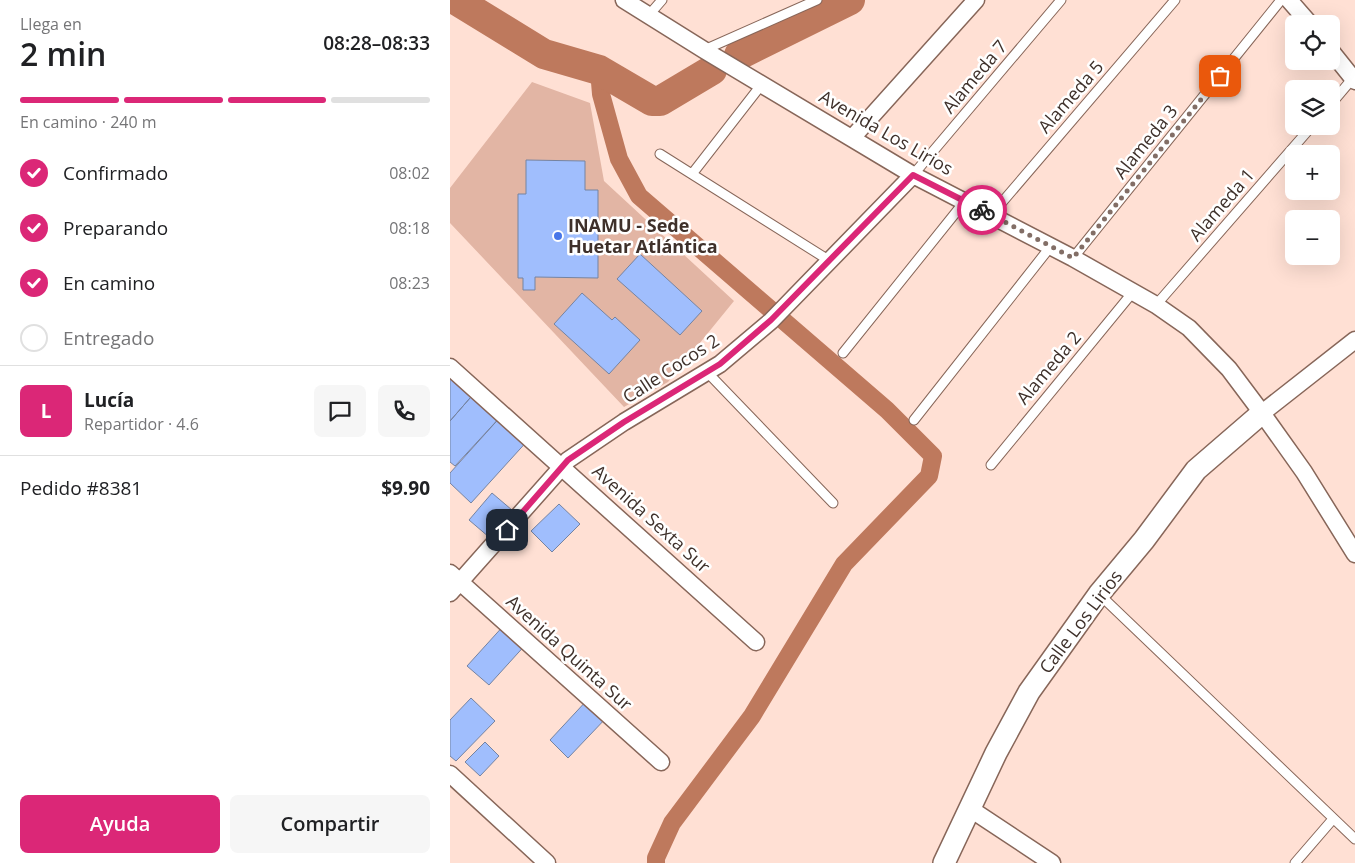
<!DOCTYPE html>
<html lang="es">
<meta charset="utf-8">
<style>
body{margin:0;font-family:"Open Sans",sans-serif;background:#f6f6f6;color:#202124;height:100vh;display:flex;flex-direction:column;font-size:19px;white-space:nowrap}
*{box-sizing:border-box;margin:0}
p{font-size:16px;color:#757577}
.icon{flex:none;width:28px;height:28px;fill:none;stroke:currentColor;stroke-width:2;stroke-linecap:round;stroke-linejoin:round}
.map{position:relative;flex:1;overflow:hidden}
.details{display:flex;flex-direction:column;background:#fff;width:450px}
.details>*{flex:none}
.fabs{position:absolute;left:835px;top:15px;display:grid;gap:10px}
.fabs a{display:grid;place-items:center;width:55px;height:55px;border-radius:8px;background:#fff;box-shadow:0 5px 20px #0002;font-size:25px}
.pin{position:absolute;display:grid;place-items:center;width:42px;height:42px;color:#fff;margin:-21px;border-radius:10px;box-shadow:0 2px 8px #0006}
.courier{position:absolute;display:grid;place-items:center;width:50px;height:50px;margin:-25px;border:4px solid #db2777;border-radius:50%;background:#fff;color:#222;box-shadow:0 1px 6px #0007}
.head em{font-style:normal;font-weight:600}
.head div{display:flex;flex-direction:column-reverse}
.head{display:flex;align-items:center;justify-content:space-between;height:85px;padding:0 20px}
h1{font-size:32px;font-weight:600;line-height:38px}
.bar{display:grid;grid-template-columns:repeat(4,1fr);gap:8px 5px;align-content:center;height:60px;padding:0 20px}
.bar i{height:6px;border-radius:4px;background:#e0e0e0}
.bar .active{background:#db2777}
.bar p{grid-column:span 4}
.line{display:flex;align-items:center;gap:12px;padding:0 20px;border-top:1px solid #e0e0e0}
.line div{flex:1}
.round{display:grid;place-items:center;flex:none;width:52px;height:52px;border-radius:8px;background:#f6f6f6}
ol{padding:0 20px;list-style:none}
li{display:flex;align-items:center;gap:15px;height:55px}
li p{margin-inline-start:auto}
li .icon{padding:5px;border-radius:50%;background:#db2777;color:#fff;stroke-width:4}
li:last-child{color:#757577}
li i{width:28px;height:28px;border:2px solid #e0e0e0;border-radius:50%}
.cta{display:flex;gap:10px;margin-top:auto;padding:10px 20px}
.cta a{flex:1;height:58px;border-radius:8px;background:#db2777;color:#fff;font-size:20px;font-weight:600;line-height:58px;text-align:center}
.cta a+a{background:#f6f6f6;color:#202124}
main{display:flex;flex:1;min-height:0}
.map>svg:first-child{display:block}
.green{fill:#e2b5a4;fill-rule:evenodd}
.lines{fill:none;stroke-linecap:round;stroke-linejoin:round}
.canal{stroke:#be795d;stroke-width:18}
.river{stroke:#be795d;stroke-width:30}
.building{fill:#a0befd;stroke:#7583a1}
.service-casing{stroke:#876659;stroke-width:11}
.minor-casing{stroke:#876659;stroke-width:19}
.tertiary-casing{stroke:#876659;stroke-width:24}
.service{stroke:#fff;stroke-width:9}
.minor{stroke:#fff;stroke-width:16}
.tertiary{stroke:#fff;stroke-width:21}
.done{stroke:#826e66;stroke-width:5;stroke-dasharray:0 9}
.route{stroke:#db2777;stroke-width:6}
.poi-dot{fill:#4876e8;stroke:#fff;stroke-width:2}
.labels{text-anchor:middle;stroke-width:5;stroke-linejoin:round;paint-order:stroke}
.street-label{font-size:18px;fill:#3e302a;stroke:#fff}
.poi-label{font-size:18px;font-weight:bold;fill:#3e302a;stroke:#fff;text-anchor:start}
</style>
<main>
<section class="details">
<div class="head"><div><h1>2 min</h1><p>Llega en</p></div><em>08:28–08:33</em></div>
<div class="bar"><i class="active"></i><i class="active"></i><i class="active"></i><i></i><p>En camino · 240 m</p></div>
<ol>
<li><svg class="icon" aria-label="check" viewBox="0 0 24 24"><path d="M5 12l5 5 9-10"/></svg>Confirmado<p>08:02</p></li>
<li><svg class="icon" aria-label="check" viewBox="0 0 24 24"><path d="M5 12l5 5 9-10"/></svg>Preparando<p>08:18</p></li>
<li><svg class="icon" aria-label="check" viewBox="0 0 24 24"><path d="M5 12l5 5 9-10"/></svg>En camino<p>08:23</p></li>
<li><i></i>Entregado</li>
</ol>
<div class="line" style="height:90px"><b class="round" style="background:#db2777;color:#fff">L</b><div><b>Lucía</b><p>Repartidor · 4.6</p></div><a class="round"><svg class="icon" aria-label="chat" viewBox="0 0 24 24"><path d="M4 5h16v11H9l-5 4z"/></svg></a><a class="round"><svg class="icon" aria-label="phone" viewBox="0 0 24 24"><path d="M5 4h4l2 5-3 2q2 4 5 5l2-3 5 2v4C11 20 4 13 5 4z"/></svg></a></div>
<div class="line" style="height:65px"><div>Pedido #8381</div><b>$9.90</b></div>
<div class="cta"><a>Ayuda</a><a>Compartir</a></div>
</section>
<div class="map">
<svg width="905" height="863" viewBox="0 0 905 863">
<rect width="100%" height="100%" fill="#ffe0d4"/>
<!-- green -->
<path class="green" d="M82,82L140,103L154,181L284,301L218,382L174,407L0,223V188ZM76,160L135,161V190L147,278L85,277L84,290H73V278H68V194H76Z"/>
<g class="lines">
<!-- canal -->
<path class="canal" d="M149,70L151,94L169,159L189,196L437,410L483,456L479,476L394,564L302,716L222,823L206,858V863"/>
<!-- river -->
<path class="river" d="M6,0L94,54L149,70L202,101H210L262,70
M289,55L400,0"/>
</g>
<!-- building -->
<path class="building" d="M76,160L135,161V190H148V278L85,277V290H73V278H68V194H76Z
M190,254L252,311L230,335L167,279Z
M132,293L162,320L165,317L190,340L159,374L104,324Z
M0,368L27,390L0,421Z
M27,390L53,414L5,466L0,462V421Z
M53,414L80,438L21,503L0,483V473Z
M42,493L69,516L46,543L19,520Z
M109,504L130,524L102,552L81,531Z
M56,623L78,642L39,685L17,666Z
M21,698L45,721L6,761L0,756V720Z
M139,698L158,716L118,758L100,740Z
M35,742L49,756L30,776L15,762Z"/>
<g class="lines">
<!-- service casing -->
<g class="service-casing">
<path id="service" d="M198,16L212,0
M254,50L367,0
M881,104L903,78
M210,154L380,261
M242,174L312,84
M463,175L611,0
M542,214L725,0
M623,258L831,0
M706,305L862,126
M393,353L515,201
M257,372L383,503
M464,420L601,246
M541,465L683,292
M649,594L905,839
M845,863L883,819"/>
</g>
<!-- minor casing -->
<g class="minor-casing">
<path id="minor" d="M174,0L254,50L463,175L623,258L706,305L739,328L779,369L812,413L854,472L905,554
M839,0L860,24
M881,51L905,81
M402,138L526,0
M0,367L306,642
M812,413L905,340
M0,573L211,762
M0,593L118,460L174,422L270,364L321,321L463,175
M0,774L97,863
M519,808L602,863"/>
</g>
<!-- tertiary casing -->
<g class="tertiary-casing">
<path id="tertiary" d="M494,863L546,753L579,692L649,594L694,540L746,470L812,413"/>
</g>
<!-- service -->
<use href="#service" class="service"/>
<!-- minor -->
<use href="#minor" class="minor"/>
<!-- tertiary -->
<use href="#tertiary" class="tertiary"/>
</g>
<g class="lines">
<!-- done -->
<path class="done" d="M532,210L623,258L770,76"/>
<!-- route -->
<path class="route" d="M57,530L118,460L174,422L270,364L321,320L463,175L532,210"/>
</g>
<!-- markers -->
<circle class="poi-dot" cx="108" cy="236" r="5"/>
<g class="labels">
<!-- street labels -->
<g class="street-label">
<text transform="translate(525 77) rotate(-50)" y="6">Alameda 7</text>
<text transform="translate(621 97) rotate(-49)" y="6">Alameda 5</text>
<text transform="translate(436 133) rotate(30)" y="6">Avenida Los Lirios</text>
<text transform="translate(696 142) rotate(-51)" y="6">Alameda 3</text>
<text transform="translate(772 205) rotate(-49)" y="6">Alameda 1</text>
<text transform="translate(599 368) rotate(-50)" y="6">Alameda 2</text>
<text transform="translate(221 369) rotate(-33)" y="6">Calle Cocos 2</text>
<text transform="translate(201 519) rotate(42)" y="6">Avenida Sexta Sur</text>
<text transform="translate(631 622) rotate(-53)" y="6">Calle Los Lirios</text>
<text transform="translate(119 653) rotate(42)" y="6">Avenida Quinta Sur</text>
</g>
<!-- poi labels -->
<g class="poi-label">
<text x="118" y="232">INAMU - Sede<tspan x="118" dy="21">Huetar Atlántica</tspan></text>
</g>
</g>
</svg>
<div class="fabs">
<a><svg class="icon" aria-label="locate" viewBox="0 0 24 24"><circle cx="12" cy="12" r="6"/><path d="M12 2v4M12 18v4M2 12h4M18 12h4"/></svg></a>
<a><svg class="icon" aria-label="layers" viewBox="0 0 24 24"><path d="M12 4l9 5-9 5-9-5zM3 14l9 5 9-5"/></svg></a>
<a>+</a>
<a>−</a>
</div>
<div class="pin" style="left:770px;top:76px;background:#ea580c"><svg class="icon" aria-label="bag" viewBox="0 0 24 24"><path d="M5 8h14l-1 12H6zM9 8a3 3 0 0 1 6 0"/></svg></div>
<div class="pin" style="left:57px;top:530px;background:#1f2937"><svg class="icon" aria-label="home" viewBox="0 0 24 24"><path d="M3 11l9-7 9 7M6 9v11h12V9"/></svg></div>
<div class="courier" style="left:532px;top:210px"><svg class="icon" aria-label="bike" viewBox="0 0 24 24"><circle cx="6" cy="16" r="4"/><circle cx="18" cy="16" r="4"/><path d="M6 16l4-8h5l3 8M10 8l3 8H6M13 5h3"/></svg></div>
</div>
</main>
